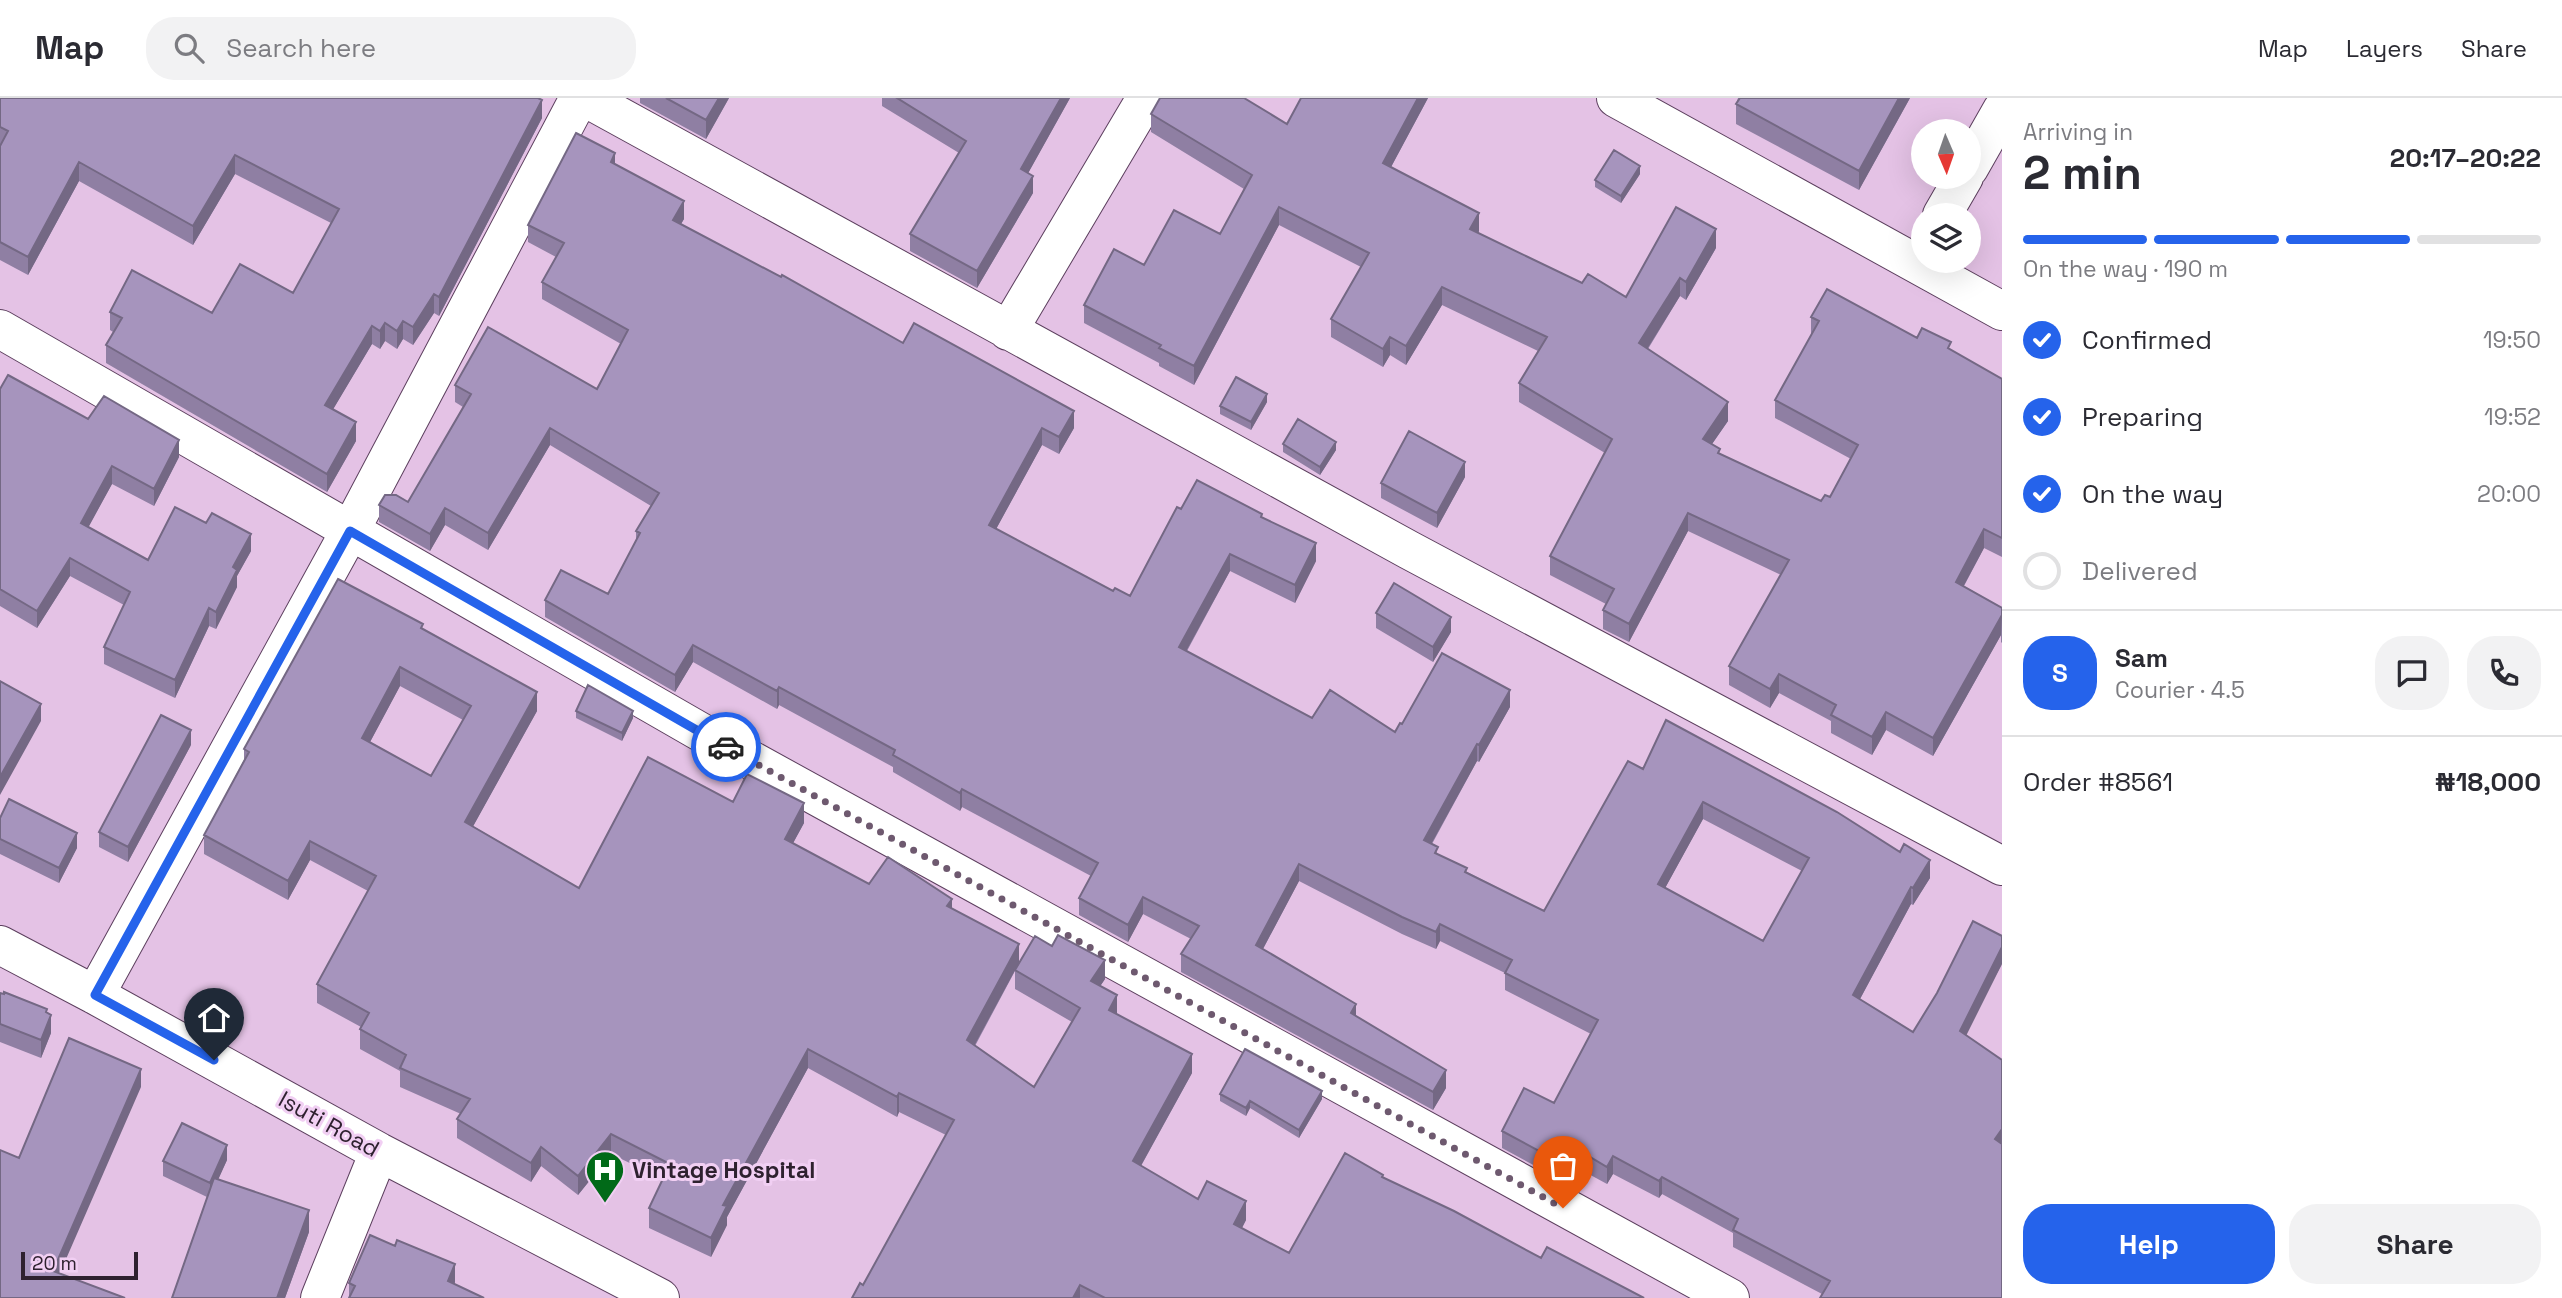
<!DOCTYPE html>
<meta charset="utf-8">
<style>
body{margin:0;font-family:"Space Grotesk",sans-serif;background:#f2f2f3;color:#2b2b33;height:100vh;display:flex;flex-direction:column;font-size:26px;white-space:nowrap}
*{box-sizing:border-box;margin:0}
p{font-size:23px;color:#7c7c81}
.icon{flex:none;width:38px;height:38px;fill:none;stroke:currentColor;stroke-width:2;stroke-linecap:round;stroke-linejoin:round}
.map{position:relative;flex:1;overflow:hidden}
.panel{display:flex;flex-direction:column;background:#fff;width:560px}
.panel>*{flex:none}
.needle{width:46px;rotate:178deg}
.fabs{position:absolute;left:1911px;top:21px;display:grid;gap:14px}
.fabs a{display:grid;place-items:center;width:70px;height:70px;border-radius:50%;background:#fff;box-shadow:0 7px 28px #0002;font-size:35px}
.scale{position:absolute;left:21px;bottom:18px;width:117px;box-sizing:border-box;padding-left:7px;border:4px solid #2e212f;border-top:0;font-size:19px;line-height:24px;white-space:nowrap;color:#2e212f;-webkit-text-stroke:5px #f1cff3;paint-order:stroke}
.pin{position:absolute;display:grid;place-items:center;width:60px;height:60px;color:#fff;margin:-72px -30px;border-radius:50% 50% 50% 0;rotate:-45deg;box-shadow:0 0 7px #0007}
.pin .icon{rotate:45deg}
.courier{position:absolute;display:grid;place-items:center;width:70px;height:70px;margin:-35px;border:5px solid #2563eb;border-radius:50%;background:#fff;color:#222;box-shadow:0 2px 9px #0007}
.overview em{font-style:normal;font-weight:600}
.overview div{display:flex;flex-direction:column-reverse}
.overview{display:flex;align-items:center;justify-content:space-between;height:119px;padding:0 21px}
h1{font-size:46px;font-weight:600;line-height:52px}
.bar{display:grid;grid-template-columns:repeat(4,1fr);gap:10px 7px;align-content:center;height:84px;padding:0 21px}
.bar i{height:9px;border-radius:5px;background:#e1e1e2}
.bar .current{background:#2563eb}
.bar p{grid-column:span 4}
.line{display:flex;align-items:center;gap:18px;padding:0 21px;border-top:2px solid #e1e1e2}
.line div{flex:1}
.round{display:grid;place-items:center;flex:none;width:74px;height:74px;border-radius:28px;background:#f2f2f3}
ol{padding:0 21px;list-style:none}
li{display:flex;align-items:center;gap:21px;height:77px}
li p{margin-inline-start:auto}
li .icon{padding:7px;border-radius:50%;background:#2563eb;color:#fff;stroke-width:4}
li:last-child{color:#7c7c81}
li i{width:38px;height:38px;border:4px solid #e1e1e2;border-radius:50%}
.action{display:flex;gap:14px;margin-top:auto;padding:14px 21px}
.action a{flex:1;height:80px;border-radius:28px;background:#2563eb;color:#fff;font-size:28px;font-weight:600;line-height:80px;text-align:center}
.action a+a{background:#f2f2f3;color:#2b2b33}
header{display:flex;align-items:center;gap:42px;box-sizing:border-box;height:98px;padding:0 35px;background:#fff;border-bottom:2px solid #e1e1e2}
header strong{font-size:33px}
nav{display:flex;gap:38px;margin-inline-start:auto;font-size:24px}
.search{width:490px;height:63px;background:#f2f2f3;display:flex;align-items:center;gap:18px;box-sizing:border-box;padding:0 24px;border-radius:28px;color:#7c7c81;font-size:26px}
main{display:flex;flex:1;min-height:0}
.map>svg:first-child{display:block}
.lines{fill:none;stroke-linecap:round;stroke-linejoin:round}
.minor-casing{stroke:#5c3f5e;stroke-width:40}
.minor{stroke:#fff;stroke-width:38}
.wall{fill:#8f7fa3;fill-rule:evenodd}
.shaded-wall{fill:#746884}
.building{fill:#a694bd;stroke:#746884;stroke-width:2;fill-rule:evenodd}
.done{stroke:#6e596f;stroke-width:7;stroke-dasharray:0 12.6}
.route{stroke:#2563eb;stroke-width:9}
.labels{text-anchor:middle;stroke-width:6;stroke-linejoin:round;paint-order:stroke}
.street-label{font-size:23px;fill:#2e212f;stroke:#f1cff3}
.poi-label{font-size:23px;font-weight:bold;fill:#2e212f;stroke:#f1cff3;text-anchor:start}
</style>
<header>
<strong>Map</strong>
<div class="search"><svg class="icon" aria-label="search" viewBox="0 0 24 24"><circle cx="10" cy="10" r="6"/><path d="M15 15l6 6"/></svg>Search here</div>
<nav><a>Map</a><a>Layers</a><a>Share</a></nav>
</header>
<main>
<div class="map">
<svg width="2002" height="1200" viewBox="0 0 2002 1200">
<rect width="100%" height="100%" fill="#e4c2e5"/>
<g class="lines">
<!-- minor casing -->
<g class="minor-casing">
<path id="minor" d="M586,0L1409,452L2002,768
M1616,0L2002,213
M1969,70L2002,12
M1942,117L1964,79
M0,231L718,644L1730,1200
M1008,233L1146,0
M0,847L95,897L379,1054L660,1200
M95,897L350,433L579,0
M320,1200L379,1054"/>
</g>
<!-- minor -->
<use href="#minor" class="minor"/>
</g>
<!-- wall -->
<path class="wall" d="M0,0L542,20L439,218L434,215L413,247L403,241L397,251L385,243L380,251L372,246L333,311L356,343L327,394L106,265V247L113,234L110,232V214L212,215L293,195L331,125L235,76L193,147L79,83L28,177L0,162Z
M640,0H729L706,41L640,5Z
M882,0H1070L1028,75L1033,95L977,190L910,153V136L959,55L882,8Z
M1301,0H1428L1391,69L1479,133L1478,135L1582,185L1626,199L1716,150L1686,202L1680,198L1648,251L1728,323L1712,346L1720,356L1821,403L1830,399L1851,361L1775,320V302L1811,238V219L1917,240L1951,252L2002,281V459L1984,450L1964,488L2002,510V545L2001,544V537L1933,658L1886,632L1872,657L1831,635V623L1779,595L1770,610L1729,587V568L1781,477L1688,433L1629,544L1603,531V512L1606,506L1550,477V458L1605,355L1519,304V285L1538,253L1442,207L1406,267L1390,257L1383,269L1331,239V221L1361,169L1279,127L1194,287L1159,268V265L1084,225V207L1144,167L1220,136L1244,91L1151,34V16L1287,26Z
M1738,0H1910L1859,92L1736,26V6Z
M615,67L684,121L681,126L903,245L1074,330L1059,356L1042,347L996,431L1113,493L1130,498L1181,411L1262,419L1316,463L1295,505L1230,473L1187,553L1312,620L1395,634L1402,626L1510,609L1479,664L1477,663L1432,746L1438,757L1467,774L1544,813L1643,671L1930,780L1913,807L1911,806L1860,901L1913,934L2002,866L1822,1196L1733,1149V1135L1662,1096L1659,1100L1613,1076L1607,1086L1585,1074L1576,1090L1502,1050V1033L1554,1005L1591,936L1505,892V875L1440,843L1436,851L1402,836L1299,783L1263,851L1356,918L1446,990L1433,1012L1181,874V856L1191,841L1143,816L1128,844L1079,817V800L1091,778L962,709L960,713L893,674V669L779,607L777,611L693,564L675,594L545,519V502L608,496L636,443V433L651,408L550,347L488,452L445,427L430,453L379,424V407L408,404L463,309L455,304V287L597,291L621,246L542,201V184L556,159L528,144V127ZM1703,721L1802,773L1763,843L1665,790Z
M1640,76L1621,105L1595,89V82Z
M0,291L88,321L179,359L154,408L112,386L88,429L148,462L251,453L237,478V489L216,531L209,528L175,600L104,566V549L124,507L70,478L37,530L0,508Z
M1267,304L1251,332L1220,316V308Z
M1283,346L1336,352L1320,377L1283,354Z
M1465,379L1437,430L1381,400V385Z
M1376,515L1451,534L1433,564L1376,530Z
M423,532L537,613L473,728L579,790L733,704L804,725L793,745L869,786L952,811L1019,865L1105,881L1100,888L1117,916L1192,975L1141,1068L1198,1101L1246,1122L1242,1130L1289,1155L1383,1079L1541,1160L1644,1200H852L863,1187L946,1037L899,1014L897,1019L808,970L727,1119V1127L711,1159L649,1130V1110L663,1081L611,1056L578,1097L541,1068L531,1084L457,1040V1021L461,1016L400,989V973L360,951V931L361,929L317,905V886L368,793L310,762L288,802L204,756V737L244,662V651ZM400,588L463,622L431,678L370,644ZM1015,873V891L1072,924L1034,989L975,948Z
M576,613L633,620L622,643L576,620Z
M191,647L128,764L99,749V734Z
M0,720L77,750L59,785L0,756Z
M0,895L47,915L51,935L41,960L0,944Z
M1220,996L1322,1001L1299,1040L1250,1010L1246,1018L1220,1003Z
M227,1062L218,1081L309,1134L285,1200H172L207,1099L163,1078V1063Z
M455,1184L454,1186L349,1200V1185Z"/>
<!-- shaded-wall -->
<path class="shaded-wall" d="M719,0H729L706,41V22Z
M1061,0H1070L1021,88V71Z
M1418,0H1428L1383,84V65Z
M1899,0H1910L1859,92V73Z
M542,2V20L439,218V199Z
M615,55V73L611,64Z
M235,57V76L193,147V128Z
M79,64V83L28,177V159Z
M1640,68V76L1621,105V98Z
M1033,78V95L977,190V173Z
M684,103V121L673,139V122Z
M1279,109V127L1194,287V268Z
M1479,115V133L1470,150V131Z
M1716,131V150L1686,202V184Z
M1680,180V198L1639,264V245Z
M1442,189V207L1406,267V248Z
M434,196V215L413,247V229Z
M403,223V241L397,251V233Z
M385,225V243L380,251V233Z
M372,228V246L325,325V307Z
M1390,239V257L1383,269V251Z
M1267,296V304L1251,332V324Z
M1728,304V323L1703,359V341Z
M1074,313V330L1059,356V339Z
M356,324V343L327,394V376Z
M550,330V347L488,452V435Z
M1042,330V347L989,444V427Z
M179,342V359L154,408V391Z
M1336,344V352L1320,377V369Z
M1465,364V379L1437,430V415Z
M112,368V386L81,443V425Z
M445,410V427L430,453V436Z
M1688,415V433L1629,544V526Z
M1984,431V450L1956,502V484Z
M251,436V453L237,478V489L216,531V514L233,469Z
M1316,445V463L1295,505V487Z
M1230,456V473L1179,566V549Z
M70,460V478L37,530V513Z
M209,510V528L175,600V582Z
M2002,517L2001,537L1933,658V640Z
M1451,519V534L1433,564V549Z
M693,547V564L675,594V577Z
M400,569V588L362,659V640Z
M1779,576V595L1770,610V591Z
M779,589V607L777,611V593Z
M1510,592V609L1479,664V647Z
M537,594V613L465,743V724Z
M41,606V623L0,697V679Z
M633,613V620L622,643V635Z
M1886,614V632L1872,657V639Z
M191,632V647L128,764V749Z
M1477,646V663L1424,759V742Z
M962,691V709L960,713V695Z
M1703,704V721L1658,803V786Z
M804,705V725L785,760V741Z
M77,735V750L59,785V770Z
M310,743V762L288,802V783Z
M1930,762V780L1913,807V790Z
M1299,766V783L1256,864V847Z
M1911,789V806L1853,914V897Z
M1143,799V816L1128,844V827Z
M952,801V820L947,808Z
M1440,826V843L1436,851V834Z
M1019,846V865L967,961V942Z
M2002,849V866L1960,950V933Z
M1105,862V881L1091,902V883Z
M1117,897V916L1109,912Z
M1356,906V924L1351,915Z
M47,911V926L51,917V935L41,960V942Z
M808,951V970L727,1119V1127L711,1159V1140L723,1107Z
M1192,956V975L1133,1082V1063Z
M141,971V989L53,1191V1173Z
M1446,972V990L1433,1012V994Z
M1322,993V1001L1299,1040V1032Z
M899,995V1014L897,1019V999Z
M1250,1003V1010L1246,1018V1010Z
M2002,1031V1048L1995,1041Z
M611,1036V1056L578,1097V1078Z
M227,1047V1062L210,1100V1085Z
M541,1049V1068L531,1084V1065Z
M1585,1056V1074L1576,1090V1073Z
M1613,1058V1076L1607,1086V1069Z
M1662,1079V1096L1659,1100V1083Z
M1246,1103V1122L1234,1145V1126Z
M309,1112V1134L285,1200H277Z
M455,1166V1184L449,1200L448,1183Z
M1080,1187V1200H1073Z"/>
<!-- building -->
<path class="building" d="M0,0H538L542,2L439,199L434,196L413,229L403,223L397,233L385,225L380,233L372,228L325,307L356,324L327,376L106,247L122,220L110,214L132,172L212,215L240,166L293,195L339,111L235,57L193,128L79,64L28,159L0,144V48L8,33L0,29Z
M666,0H719L706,22Z
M897,0H1061L1021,71L1033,78L977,173L910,136L966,43Z
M1160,0H1244L1287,26L1301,0H1418L1383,65L1479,115L1470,131L1582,185L1588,176L1626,199L1676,109L1716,131L1686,184L1680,180L1639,245L1728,304L1703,341L1720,351L1718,355L1821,403L1825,397L1830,399L1858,347L1775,302L1819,223L1811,219L1827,191L1917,240L1922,230L1951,244L1948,250L2002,281V440L1984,431L1956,484L2002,510V517L1933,640L1886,614L1872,639L1831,617L1836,607L1779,576L1770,591L1729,568L1789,462L1688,415L1629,526L1603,512L1614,491L1550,458L1612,341L1519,285L1547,239L1442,189L1406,248L1390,239L1383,251L1331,221L1369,155L1279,109L1194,268L1159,250L1161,247L1084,207L1114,151L1144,167L1174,112L1220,136L1252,77L1151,16Z
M1740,0H1899L1859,73L1736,6Z
M576,35L615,55L611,64L684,103L673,122L781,179L782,177L903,245L914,225L1074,313L1059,339L1042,330L989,427L1113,493L1115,490L1130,498L1177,409L1181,411L1197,382L1262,416L1261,419L1316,445L1295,487L1230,456L1179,549L1312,620L1330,592L1395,634L1400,625L1402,626L1442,555L1510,592L1479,647L1477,646L1424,742L1438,749L1435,755L1467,770L1465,774L1544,813L1628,663L1643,671L1666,622L1837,714L1900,754L1904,746L1930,762L1913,790L1911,789L1853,897L1913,934L1937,895L1973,823L2002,838V849L1960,933L2002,962V1031L1995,1041L2002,1046V1200H1820L1830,1183L1733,1132L1738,1121L1662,1079L1659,1083L1613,1058L1607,1069L1585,1056L1576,1073L1502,1033L1524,990L1554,1005L1598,922L1505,875L1512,862L1440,826L1436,834L1402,819L1299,766L1256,847L1356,906L1351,915L1446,972L1433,994L1181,856L1199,828L1143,799L1128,827L1079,800L1098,765L962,691L960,695L893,657L895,652L779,589L777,593L693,547L675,577L545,502L561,472L608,496L640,435L636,433L659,395L550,330L488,435L445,410L430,436L379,407L385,397H396L408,404L471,296L455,287L488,229L597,291L628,232L542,184L564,145L528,127ZM1703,704L1809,760L1763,843L1658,786Z
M1614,52L1640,68L1621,98L1595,82Z
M8,277L88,321L104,298L179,342L154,391L112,368L81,425L148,462L175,409L206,425L212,415L251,436L233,469L237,472L216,514L209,510L175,582L104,549L130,494L70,460L37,513L0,491V291Z
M1236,279L1267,296L1251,324L1220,308Z
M1298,321L1336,344L1320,369L1283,346Z
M1409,333L1465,364L1437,415L1381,385Z
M338,481L423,526L421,530L537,594L465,724L579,790L648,659L733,704L747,676L804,705L785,741L869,786L888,759L952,801L947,808L1019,846L967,942L1034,989L1080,910L1015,872L1035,838L1052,848L1058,837L1105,862L1091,883L1117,897L1109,912L1192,956L1133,1063L1198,1101L1207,1083L1246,1103L1234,1126L1289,1155L1345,1055L1383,1077L1382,1079L1454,1113L1541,1160L1547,1149L1644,1200H1105L1080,1187L1073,1200H852L860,1185L863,1187L954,1022L899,995L897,999L808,951L723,1107L727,1108L711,1140L649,1110L670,1066L611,1036L578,1078L541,1049L531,1065L457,1021L470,1001L400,970L406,957L360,931L369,915L317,886L376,778L310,743L288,783L204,737L249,654L244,651ZM400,569L471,608L431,678L362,640Z
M1394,485L1451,519L1433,549L1376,515Z
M0,583L41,606L0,679Z
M588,587L633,613L622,635L576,613Z
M161,617L191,632L128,749L99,734Z
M9,701L77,735L59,770L0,741V720Z
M4,894L47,911L46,914L51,917L41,942L0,926V895L4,896Z
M69,940L141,971L53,1173L125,1200H0V1052L19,1060Z
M1245,951L1322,993L1299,1032L1250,1003L1246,1010L1220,996Z
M182,1025L227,1047L210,1085L163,1063Z
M214,1080L309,1112L277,1200H172Z
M370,1137L395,1148L397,1142L455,1166L448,1183L484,1200H349L355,1188L349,1185Z"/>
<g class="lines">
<!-- done -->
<path class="done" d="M726,649L1563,1110"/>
<!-- route -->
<path class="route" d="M214,962L95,897L350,433L726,649"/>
</g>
<!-- icons -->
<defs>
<g id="hospital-pin" transform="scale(2.0125)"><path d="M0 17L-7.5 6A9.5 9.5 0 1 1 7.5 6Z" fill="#016a18" stroke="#f1cff3"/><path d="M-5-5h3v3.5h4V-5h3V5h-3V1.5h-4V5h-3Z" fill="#fff"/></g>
</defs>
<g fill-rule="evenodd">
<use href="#hospital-pin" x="605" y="1072"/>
</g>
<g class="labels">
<!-- street labels -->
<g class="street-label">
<text transform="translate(329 1026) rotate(29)" y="8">Isuti Road</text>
</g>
<!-- poi labels -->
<g class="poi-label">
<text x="632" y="1080">Vintage Hospital</text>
</g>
</g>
</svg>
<div class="fabs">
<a><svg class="needle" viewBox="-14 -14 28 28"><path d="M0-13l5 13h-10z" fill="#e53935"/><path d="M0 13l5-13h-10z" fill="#7c7c81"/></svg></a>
<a><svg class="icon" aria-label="layers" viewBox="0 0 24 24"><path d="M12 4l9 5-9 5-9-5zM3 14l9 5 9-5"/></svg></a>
</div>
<div class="scale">20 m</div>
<div class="pin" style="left:1563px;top:1110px;background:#ea580c"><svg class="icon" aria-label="bag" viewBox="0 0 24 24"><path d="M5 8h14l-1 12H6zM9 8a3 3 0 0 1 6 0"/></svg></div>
<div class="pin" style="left:214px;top:962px;background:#1f2937"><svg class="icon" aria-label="home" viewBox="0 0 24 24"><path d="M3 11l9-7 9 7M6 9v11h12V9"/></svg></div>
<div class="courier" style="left:726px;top:649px"><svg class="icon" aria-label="car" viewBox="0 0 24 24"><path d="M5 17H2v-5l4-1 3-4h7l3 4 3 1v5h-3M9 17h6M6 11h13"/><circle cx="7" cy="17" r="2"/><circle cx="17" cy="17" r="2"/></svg></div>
</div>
<section class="panel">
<div class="overview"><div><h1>2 min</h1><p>Arriving in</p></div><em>20:17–20:22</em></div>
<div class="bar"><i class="current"></i><i class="current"></i><i class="current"></i><i></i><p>On the way · 190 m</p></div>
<ol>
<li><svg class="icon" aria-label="check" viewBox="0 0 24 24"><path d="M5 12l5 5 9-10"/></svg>Confirmed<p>19:50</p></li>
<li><svg class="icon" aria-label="check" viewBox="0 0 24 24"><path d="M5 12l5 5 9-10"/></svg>Preparing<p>19:52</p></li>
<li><svg class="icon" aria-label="check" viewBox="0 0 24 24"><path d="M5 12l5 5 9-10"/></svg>On the way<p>20:00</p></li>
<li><i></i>Delivered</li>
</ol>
<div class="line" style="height:126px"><b class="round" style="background:#2563eb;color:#fff">S</b><div><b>Sam</b><p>Courier · 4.5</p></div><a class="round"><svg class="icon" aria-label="chat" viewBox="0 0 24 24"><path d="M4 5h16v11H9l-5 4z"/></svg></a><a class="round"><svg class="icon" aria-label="phone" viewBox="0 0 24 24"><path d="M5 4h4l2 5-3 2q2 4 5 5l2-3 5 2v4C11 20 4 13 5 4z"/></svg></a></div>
<div class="line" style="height:91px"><div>Order #8561</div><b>₦18,000</b></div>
<div class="action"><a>Help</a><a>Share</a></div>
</section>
</main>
